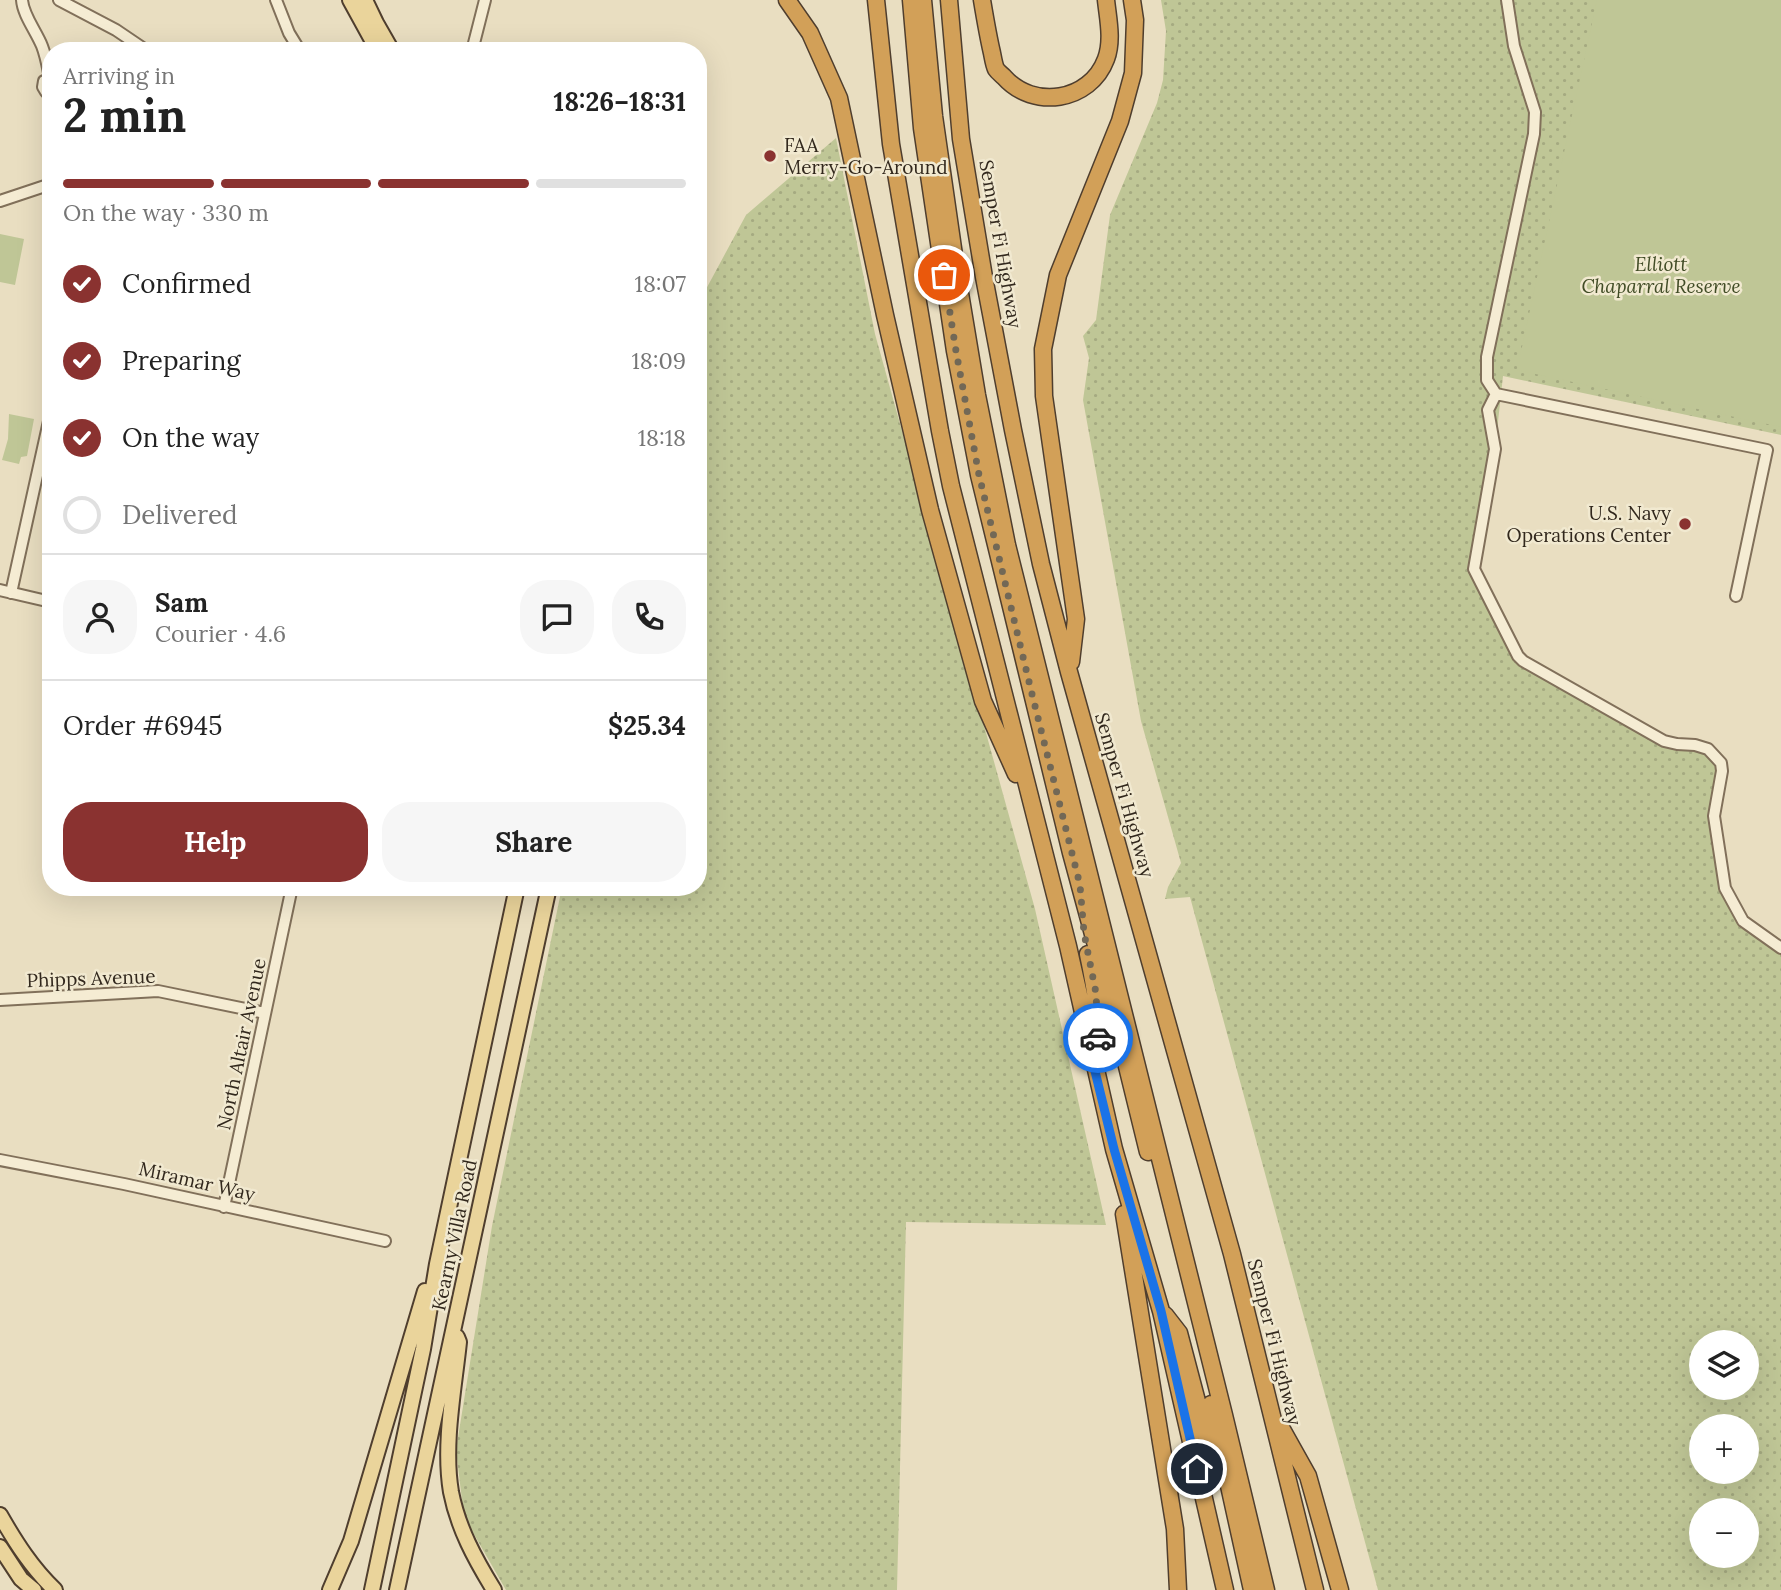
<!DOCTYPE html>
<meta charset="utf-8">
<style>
body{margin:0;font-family:Lora,serif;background:#f6f6f6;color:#222;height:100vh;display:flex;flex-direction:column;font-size:26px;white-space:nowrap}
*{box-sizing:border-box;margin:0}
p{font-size:23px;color:#767676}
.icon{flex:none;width:38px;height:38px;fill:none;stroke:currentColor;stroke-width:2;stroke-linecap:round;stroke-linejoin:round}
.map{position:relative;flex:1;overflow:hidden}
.panel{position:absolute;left:42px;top:42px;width:665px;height:854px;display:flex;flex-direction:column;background:#fff;border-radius:28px;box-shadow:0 7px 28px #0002}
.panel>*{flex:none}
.fabs{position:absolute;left:1689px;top:1330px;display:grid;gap:14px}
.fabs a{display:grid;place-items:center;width:70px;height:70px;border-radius:50%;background:#fff;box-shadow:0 7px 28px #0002;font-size:35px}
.pin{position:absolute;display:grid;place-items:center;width:60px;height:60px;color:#fff;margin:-30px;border:4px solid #fff;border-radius:50%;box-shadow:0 2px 7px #0007}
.courier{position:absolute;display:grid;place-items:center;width:70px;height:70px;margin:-35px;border:5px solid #1a73e8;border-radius:50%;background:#fff;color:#222;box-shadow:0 2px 9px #0007}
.headline em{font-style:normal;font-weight:700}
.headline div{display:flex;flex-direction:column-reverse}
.headline{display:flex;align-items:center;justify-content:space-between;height:119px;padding:0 21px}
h1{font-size:46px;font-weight:700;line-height:52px}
.bar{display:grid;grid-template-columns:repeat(4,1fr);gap:10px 7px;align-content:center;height:84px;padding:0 21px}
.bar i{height:9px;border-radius:5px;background:#e0e0e0}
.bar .on{background:#8a3230}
.bar p{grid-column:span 4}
.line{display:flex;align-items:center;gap:18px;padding:0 21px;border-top:2px solid #e0e0e0}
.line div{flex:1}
.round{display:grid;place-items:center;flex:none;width:74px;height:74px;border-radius:28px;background:#f6f6f6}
ol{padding:0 21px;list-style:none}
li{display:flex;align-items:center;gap:21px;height:77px}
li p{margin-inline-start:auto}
li .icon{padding:7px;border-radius:50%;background:#8a3230;color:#fff;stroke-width:4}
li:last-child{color:#767676}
li i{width:38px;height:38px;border:4px solid #e0e0e0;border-radius:50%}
.action{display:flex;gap:14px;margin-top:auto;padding:14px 21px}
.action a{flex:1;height:80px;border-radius:28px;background:#8a3230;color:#fff;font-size:28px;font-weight:700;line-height:80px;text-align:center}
.action a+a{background:#f6f6f6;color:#222}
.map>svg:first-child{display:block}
.grass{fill:url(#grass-dots);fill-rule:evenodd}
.park{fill:#bfc696}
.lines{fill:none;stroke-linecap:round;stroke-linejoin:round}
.minor-casing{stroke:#81705a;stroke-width:14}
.major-casing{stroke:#4f3e2e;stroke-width:18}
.highway-casing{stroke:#4f3e2e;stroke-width:19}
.minor{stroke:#f5ecd3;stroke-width:10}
.major{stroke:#ead49b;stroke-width:14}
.highway{stroke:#d2a058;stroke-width:16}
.done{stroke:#726856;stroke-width:7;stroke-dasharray:0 12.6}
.route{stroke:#1a73e8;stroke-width:9}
.poi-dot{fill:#8a3230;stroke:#f1e9d0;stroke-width:2.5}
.labels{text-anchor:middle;stroke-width:5;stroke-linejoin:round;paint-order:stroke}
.poi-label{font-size:19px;fill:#32281d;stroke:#f1e9d0;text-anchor:start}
.street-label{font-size:19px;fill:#32281d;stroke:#f1e9d0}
.park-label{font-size:19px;font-style:italic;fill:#414c26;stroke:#f1e9d0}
</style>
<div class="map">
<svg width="1781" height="1590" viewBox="0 0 1781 1590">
<defs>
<pattern id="grass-dots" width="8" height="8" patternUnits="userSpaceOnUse" patternTransform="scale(1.75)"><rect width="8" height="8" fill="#bfc696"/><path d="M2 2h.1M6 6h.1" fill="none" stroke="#a5aa81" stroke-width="1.8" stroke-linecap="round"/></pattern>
</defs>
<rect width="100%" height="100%" fill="#e9dec1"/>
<!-- grass -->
<path class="grass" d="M1161,0H1650L1781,375V435L1503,376L1495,449L1474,569L1518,656L1664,741L1695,745L1721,763L1714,816L1725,888L1743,921L1781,948V1590H1378L1190,897L1165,899L1168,887L1181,863L1141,721L1083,400L1089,358L1083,336L1096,320L1110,215L1157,103L1163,80L1166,31ZM1701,1342H1746V1388H1701ZM1701,1426H1746V1472H1701ZM1701,1510H1746V1556H1701Z
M836,138L875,334L1035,909L1106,1225L906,1222L897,1590H506L464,1517L456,1450L492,1226L562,887H698V304L746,215Z"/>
<!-- park -->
<path class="park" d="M1597,0H1781V427L1517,370Z
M0,234L24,239L15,285L0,282Z
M9,414L34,419L27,456L21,457L19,464L2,460L8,439Z"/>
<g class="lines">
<!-- minor casing -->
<g class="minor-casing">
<path id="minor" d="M22,0C23,15 36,31 42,46C46,56 48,68 50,78
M59,0L116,30L147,51
M276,0L289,33L300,51
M1507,0L1514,46L1535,112L1534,134L1487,357V380L1496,394L1767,450L1736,596
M472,51L485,0
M51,79L44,81L43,87L46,92L51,94
M0,201L51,184
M1496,394L1488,410L1495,449L1474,569L1518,656L1523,661L1664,741L1677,744L1695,745L1708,749L1721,763L1722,771L1714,816L1725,888L1743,921L1781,948
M0,590L51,602
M11,593L51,412
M0,1000L158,991L265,1013
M0,1160L124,1184L385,1241
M224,1207L292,887"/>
</g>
<!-- major casing -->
<g class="major-casing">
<path id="major" d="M350,0L378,51
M365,0L376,23L392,51
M457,1337L459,1342C454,1390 443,1445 451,1492C458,1528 475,1559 494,1590
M0,1515C16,1543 32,1568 55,1590
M0,1547L21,1579L34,1590
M330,1590L351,1541L425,1291
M372,1590L423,1349L437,1264L517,887
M397,1590L549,887"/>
</g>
<!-- highway casing -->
<g class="highway-casing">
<path id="highway" d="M787,0L810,33L839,98L885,315L930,510L983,701L1016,774
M876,0L891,144L940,431L951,486L1068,946L1114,1149L1161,1311L1225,1590
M911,0L922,128L955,351L979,475L1071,853L1110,997L1148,1152
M923,0L934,116L956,269L977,395L1007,545L1224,1415L1266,1590
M949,0L961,139L984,277L1013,430L1041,564L1069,672L1232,1254L1315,1590
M982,0C985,18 988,36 992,53C993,58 994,65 996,69C998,72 1001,74 1004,77C1033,110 1090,102 1106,59C1113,40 1108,19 1106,0
M1071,662L1076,619L1044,396L1043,349L1058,275L1120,121L1133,73L1135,20L1132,0
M1088,954C1095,987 1101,1019 1095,1053
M1124,1214L1175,1529L1178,1590
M1165,1315L1179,1333L1214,1466
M1211,1404L1252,1590
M1280,1426L1308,1476L1340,1590"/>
</g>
<!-- minor -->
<use href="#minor" class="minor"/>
<!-- major -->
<use href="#major" class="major"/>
<!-- highway -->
<use href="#highway" class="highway"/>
</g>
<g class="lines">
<!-- done -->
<path class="done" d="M944,275L956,351L979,475L1032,694L1080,885L1084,933L1096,993L1098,1038"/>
<!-- route -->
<path class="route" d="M1098,1038L1093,1063L1114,1149L1161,1311L1197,1469"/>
</g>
<!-- markers -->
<g class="poi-dot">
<circle cx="770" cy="156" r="7"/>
<circle cx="1685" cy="524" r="7"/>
</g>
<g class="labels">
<!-- poi labels -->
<g class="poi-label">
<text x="784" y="152">FAA<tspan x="784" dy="22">Merry-Go-Around</tspan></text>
<text x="1671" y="520" text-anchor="end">U.S. Navy<tspan x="1671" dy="22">Operations Center</tspan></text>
</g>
<!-- street labels -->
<g class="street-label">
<text transform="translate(1001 244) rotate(80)" y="7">Semper Fi Highway</text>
<text transform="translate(1125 795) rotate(74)" y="7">Semper Fi Highway</text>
<text transform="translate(91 978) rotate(-2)" y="7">Phipps Avenue</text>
<text transform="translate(241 1044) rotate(-78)" y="7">North Altair Avenue</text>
<text transform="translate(197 1181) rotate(13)" y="7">Miramar Way</text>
<text transform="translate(454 1235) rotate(-78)" y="7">Kearny Villa Road</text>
<text transform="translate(1275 1342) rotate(76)" y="7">Semper Fi Highway</text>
</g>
<!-- park labels -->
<g class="park-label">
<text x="1661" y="271">Elliott<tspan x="1661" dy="22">Chaparral Reserve</tspan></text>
</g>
</g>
</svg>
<div class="fabs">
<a><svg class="icon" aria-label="layers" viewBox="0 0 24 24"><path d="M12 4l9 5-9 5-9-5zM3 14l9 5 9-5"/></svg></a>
<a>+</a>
<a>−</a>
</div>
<div class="pin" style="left:944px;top:275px;background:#ea580c"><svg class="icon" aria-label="bag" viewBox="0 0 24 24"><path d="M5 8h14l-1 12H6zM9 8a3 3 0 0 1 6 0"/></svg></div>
<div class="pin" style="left:1197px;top:1469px;background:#1f2937"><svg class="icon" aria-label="home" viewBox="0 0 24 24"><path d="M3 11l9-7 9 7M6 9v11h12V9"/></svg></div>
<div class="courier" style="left:1098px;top:1038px"><svg class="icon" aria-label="car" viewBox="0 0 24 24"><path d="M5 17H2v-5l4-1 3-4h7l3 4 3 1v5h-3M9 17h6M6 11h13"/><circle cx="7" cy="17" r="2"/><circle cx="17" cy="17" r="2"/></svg></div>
<section class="panel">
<div class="headline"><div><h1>2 min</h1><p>Arriving in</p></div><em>18:26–18:31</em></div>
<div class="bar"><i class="on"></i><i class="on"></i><i class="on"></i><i></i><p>On the way · 330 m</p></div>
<ol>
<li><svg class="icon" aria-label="check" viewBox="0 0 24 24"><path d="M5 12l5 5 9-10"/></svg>Confirmed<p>18:07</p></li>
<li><svg class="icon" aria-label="check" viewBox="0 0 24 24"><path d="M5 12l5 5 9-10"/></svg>Preparing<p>18:09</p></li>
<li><svg class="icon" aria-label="check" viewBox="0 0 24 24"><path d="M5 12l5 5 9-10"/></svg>On the way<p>18:18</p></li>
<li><i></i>Delivered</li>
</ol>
<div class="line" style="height:126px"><a class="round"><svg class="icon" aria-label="person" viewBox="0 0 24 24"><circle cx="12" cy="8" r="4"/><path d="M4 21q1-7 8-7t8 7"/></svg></a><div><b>Sam</b><p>Courier · 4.6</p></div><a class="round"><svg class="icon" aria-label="chat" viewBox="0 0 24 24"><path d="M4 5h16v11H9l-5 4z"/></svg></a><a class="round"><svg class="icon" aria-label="phone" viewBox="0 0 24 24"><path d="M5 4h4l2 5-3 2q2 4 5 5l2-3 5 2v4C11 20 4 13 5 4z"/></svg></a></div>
<div class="line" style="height:91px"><div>Order #6945</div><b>$25.34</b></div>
<div class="action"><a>Help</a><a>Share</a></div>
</section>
</div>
